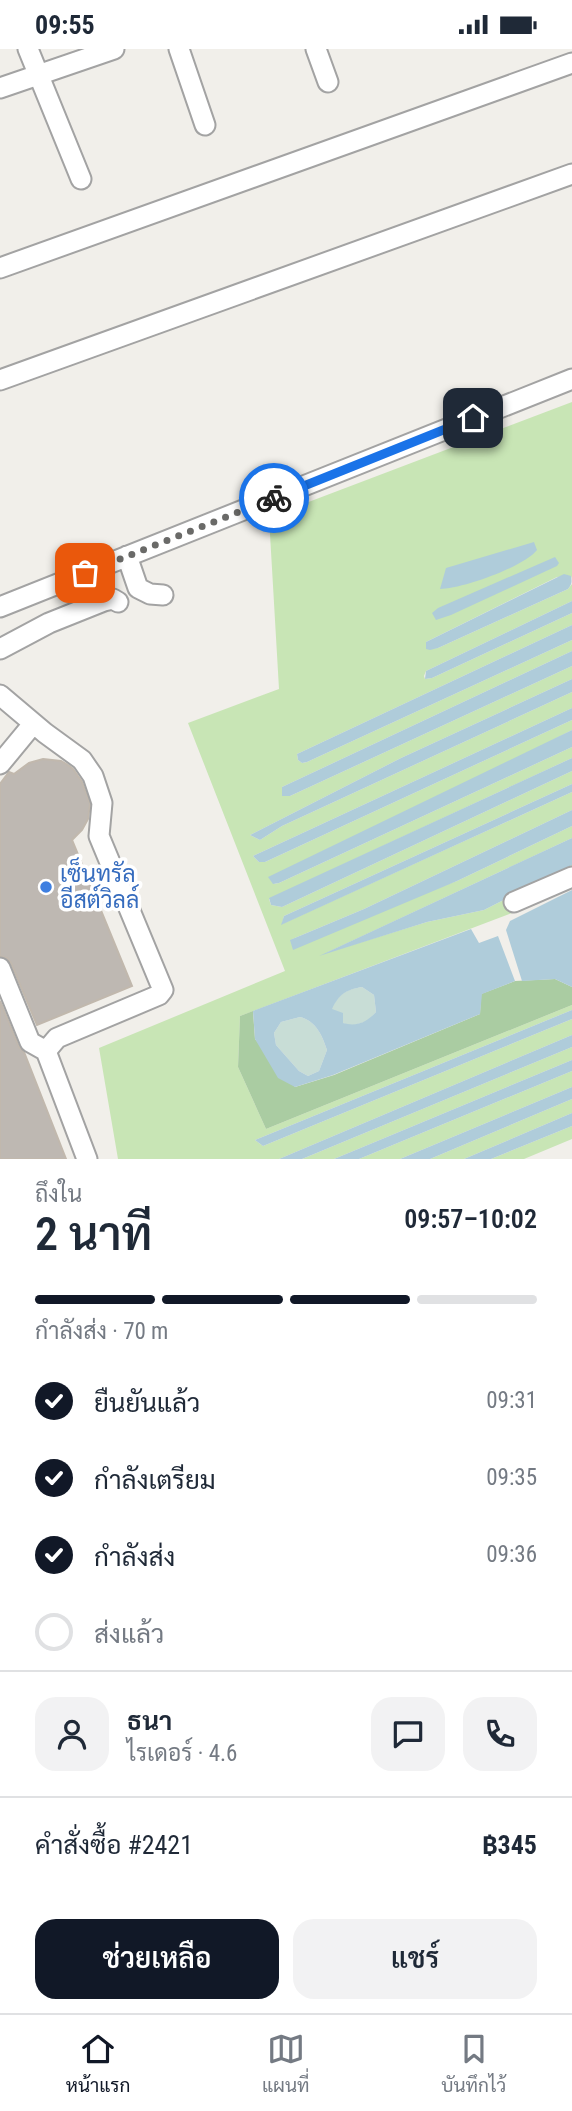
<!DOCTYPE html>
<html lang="th">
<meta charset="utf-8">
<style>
body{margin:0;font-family:"Roboto Condensed",Sarabun,sans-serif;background:#f2f2f3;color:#1f2937;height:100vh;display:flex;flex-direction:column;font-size:26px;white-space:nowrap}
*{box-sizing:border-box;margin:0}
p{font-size:23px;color:#747a83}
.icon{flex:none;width:38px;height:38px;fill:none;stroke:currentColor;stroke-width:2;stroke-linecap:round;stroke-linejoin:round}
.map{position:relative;height:1110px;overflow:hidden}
.details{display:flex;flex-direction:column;background:#fff;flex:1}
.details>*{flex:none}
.pin{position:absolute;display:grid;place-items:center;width:60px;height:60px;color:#fff;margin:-30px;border-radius:14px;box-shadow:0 4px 10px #0006}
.courier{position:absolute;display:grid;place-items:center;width:70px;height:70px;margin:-35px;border:5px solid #1a73e8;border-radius:50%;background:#fff;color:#222;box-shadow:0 2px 9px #0007}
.overview em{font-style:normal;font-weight:600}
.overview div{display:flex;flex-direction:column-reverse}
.overview{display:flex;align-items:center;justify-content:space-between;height:119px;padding:0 35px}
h1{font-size:46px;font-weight:600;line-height:52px}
.bar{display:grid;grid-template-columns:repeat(4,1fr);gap:10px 7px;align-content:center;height:84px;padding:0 35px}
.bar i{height:9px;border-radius:5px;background:#e0e1e3}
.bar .selected{background:#111827}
.bar p{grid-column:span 4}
.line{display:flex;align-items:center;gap:18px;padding:0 35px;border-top:2px solid #e0e1e3}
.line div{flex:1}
.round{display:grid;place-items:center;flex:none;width:74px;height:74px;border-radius:21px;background:#f2f2f3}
ol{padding:0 35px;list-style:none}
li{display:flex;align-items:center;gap:21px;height:77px}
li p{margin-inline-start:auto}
li .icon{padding:7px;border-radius:50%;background:#111827;color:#fff;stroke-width:4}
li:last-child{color:#747a83}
li i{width:38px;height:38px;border:4px solid #e0e1e3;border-radius:50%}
.primary-button{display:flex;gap:14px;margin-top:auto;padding:14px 35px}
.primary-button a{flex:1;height:80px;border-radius:21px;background:#111827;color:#fff;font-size:28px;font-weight:600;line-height:80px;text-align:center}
.primary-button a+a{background:#f2f2f3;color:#1f2937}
.status{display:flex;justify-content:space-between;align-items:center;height:49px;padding:0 35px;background:#fff;direction:ltr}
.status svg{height:19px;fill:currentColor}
.tab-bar{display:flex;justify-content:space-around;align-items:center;height:98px;border-top:2px solid #e0e1e3;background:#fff;font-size:19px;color:#747a83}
.tab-bar a{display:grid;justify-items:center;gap:4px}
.tab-bar .selected{color:#111827}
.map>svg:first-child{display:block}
.grass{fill:#c8e5b5}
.forest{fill:#aacca2}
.wetland{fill:#c8ddd6}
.water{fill:#afccda;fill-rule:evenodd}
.building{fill:#beb8b2;stroke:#c1b8ad;stroke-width:2}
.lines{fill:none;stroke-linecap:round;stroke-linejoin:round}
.minor-casing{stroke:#a3a3a3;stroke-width:23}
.minor{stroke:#fff;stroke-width:19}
.done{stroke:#6a6a68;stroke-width:7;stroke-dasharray:0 12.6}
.route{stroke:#1a73e8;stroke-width:9}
.shop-dot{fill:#3f7fe0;stroke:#fff;stroke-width:2.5}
.labels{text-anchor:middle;stroke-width:7;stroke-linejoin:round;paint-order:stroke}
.shop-label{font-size:23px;fill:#366cbe;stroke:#fff;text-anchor:start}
</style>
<div class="status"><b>09:55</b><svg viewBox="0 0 49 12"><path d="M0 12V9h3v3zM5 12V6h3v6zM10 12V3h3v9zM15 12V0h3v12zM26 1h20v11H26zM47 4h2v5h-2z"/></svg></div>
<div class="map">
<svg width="572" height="1110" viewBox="0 0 572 1110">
<rect width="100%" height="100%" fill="#f1efea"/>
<!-- grass -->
<path class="grass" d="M572,353V530L571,527L557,528L426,593V600L438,599L568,540L572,535V552L426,622L424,627L425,630L432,629L572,564V576L297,705L298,711L302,714L307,713L572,591V602L282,738L290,747L572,617V630L401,709L250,786L260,791L282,777L572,643V659L253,807L259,813H265L572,671V681L273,835L279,834L572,698V709L269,850L271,856L282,858L572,722V735L284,867L282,875L572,743V761L364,860L290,891L457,832L572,777V789L326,904L427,873L484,861L572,816V832L536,855L240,967L238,1018L266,1080L572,956V961L255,1091L263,1097L572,970V986L279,1110H118L99,999L285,922L188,674L279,640L269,468Z
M572,998V1011L334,1110H302Z
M572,1022V1038L400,1110H359Z
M572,1050V1064L464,1110H430Z
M572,1077V1090L524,1110H491Z"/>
<!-- forest -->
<path class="forest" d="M555,930L572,938V956L266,1080L238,1018L240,967L253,962L255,990L295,1038L334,1026L480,965L481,945L515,932Z"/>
<!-- wetland -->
<path class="wetland" d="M362,938L374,946L376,963L368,972L351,977L343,974L331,960C339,945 345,941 362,938Z
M300,968C316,972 322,986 327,1001L319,1022L308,1027L299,1022L276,996L274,984L281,973Z"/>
<!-- water -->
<path class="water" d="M534,493L537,501C524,518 461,540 440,540L446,519Z
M555,508L559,514L557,517L451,566L436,571L432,564L438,559Z
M564,525L571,527C572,533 572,535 568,540L438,599L430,601L426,600V593Z
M572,552V564L432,629L425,630L426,622Z
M572,576V591L307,713L302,714L298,711L297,705Z
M572,602V617L290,747H282V738Z
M572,630V643L282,777L260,791L250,786L401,709Z
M572,659V671L265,813H259L253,807Z
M572,681V698L279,834L273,835L268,828Z
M572,709V722L282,858L271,856L269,849Z
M572,735V743L281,876L284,867Z
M572,761V777L457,832L293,901L290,891L364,860Z
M572,789V816L484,861L427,873L319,907Z
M572,841V938L555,930L522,932L506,881L510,872Z
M471,880L479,894L498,887L515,932L482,945L480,965L333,1026L295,1038L278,1029L255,990L253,962ZM362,938L374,946L376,963C367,973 357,978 343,974V964L332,960C339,945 346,941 362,938ZM300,968C316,972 322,986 327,1001L319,1022L308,1027L299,1022L276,996L274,984L281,973Z
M572,961V970L263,1097L255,1091Z
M572,986V998L302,1110H279Z
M572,1011V1022L359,1110H334Z
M572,1038V1050L430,1110H400Z
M572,1064V1077L491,1110H464Z"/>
<!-- building -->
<path class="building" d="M43,710L61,712L68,716L73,720L82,733L90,755L88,770L82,781L72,791L132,937L37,976L11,914L7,909L0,907V735L9,723L14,725L29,714Z
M0,952L19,998L24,1003L66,1110H0Z"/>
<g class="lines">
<!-- minor casing -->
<g class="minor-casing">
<path id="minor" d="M28,0L81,130
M179,0L205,76
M316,0L328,33
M0,39L114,0
M0,219L572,14
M0,331L572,125
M127,507L138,539L150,545L163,546
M0,558L572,330
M0,600L49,574L104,552L113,550L118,553
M0,646L45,684L82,711L93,727L102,754L99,787L163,941L159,946L57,989L46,1002L87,1110
M0,715L33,675
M514,853L572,828
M0,919L30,993L46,1002"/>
</g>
<!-- minor -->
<use href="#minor" class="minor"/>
</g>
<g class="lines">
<!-- done -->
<path class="done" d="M85,524L274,449"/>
<!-- route -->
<path class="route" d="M274,449L473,369"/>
</g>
<!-- markers -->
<circle class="shop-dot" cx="46" cy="838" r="7"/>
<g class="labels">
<!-- shop labels -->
<g class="shop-label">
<text x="60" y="833">เซ็นทรัล<tspan x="60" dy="26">อีสต์วิลล์</tspan></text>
</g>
</g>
</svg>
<div class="pin" style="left:85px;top:524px;background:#ea580c"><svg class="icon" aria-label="bag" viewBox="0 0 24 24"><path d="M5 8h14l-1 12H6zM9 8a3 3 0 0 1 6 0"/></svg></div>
<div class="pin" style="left:473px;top:369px;background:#1f2937"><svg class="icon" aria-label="home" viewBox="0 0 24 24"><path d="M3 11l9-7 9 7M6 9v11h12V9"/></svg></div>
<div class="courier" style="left:274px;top:449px"><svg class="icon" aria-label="bike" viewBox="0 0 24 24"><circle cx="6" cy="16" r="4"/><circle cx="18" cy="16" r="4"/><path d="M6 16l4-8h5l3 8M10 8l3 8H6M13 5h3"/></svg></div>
</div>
<section class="details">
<div class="overview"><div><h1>2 นาที</h1><p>ถึงใน</p></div><em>09:57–10:02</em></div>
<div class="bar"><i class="selected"></i><i class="selected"></i><i class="selected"></i><i></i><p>กำลังส่ง · 70 m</p></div>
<ol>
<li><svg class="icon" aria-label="check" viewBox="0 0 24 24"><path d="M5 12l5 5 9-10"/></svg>ยืนยันแล้ว<p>09:31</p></li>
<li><svg class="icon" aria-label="check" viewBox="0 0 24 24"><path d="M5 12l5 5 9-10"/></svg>กำลังเตรียม<p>09:35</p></li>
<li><svg class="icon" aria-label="check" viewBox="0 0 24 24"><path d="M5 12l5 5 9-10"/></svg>กำลังส่ง<p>09:36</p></li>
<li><i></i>ส่งแล้ว</li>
</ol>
<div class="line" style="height:126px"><a class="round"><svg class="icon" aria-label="person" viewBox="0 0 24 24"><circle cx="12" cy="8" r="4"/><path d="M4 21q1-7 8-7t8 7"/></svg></a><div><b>ธนา</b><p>ไรเดอร์ · 4.6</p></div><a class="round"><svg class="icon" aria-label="chat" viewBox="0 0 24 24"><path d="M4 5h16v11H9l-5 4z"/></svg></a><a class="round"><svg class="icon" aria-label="phone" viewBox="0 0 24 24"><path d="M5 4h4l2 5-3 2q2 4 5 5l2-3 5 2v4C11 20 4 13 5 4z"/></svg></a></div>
<div class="line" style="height:91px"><div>คำสั่งซื้อ #2421</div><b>฿345</b></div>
<div class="primary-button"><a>ช่วยเหลือ</a><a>แชร์</a></div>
</section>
<nav class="tab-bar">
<a class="selected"><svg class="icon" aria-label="home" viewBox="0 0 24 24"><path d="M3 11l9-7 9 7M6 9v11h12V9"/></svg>หน้าแรก</a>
<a><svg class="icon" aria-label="map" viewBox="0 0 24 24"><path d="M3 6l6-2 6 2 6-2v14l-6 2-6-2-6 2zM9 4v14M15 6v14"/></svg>แผนที่</a>
<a><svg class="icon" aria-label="saved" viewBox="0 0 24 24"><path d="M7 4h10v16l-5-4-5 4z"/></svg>บันทึกไว้</a>
</nav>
